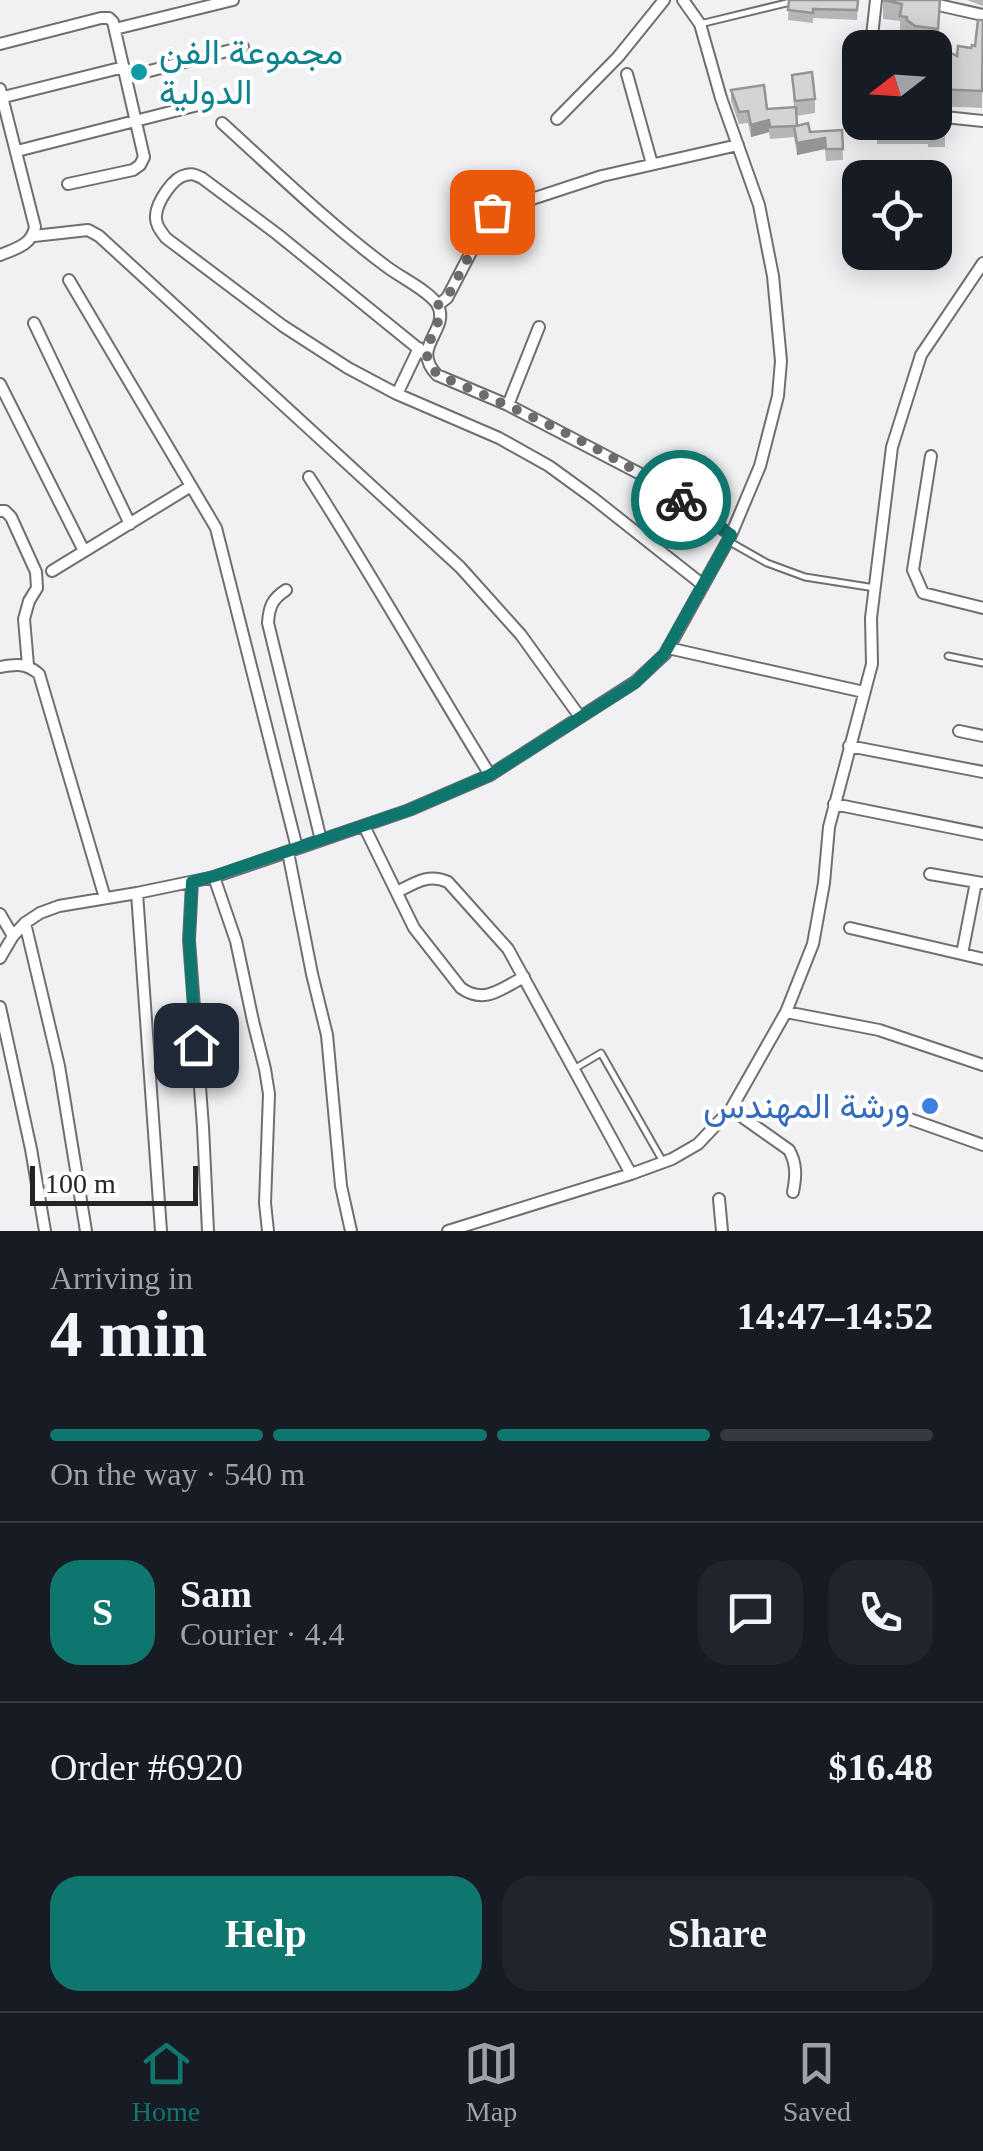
<!DOCTYPE html>
<meta charset="utf-8">
<style>
body{margin:0;font-family:"Times New Roman",Vazirmatn,serif;background:#20242c;color:#f1f3f6;height:100vh;display:flex;flex-direction:column;font-size:38px;white-space:nowrap}
*{box-sizing:border-box;margin:0}
p{font-size:32px;color:#9ea1a6}
.icon{flex:none;width:55px;height:55px;fill:none;stroke:currentColor;stroke-width:2;stroke-linecap:round;stroke-linejoin:round}
.map{position:relative;height:1231px;overflow:hidden}
.panel{display:flex;flex-direction:column;background:#171b24;flex:1}
.panel>*{flex:none}
.needle{width:65px;rotate:253deg}
.controls{position:absolute;left:842px;top:30px;display:grid;gap:20px}
.controls a{display:grid;place-items:center;width:110px;height:110px;border-radius:20px;background:#171b24;box-shadow:0 5px 25px #0003;font-size:50px}
.scale{position:absolute;left:30px;bottom:25px;width:168px;box-sizing:border-box;padding-left:10px;border:5px solid #242425;border-top:0;font-size:28px;line-height:35px;white-space:nowrap;color:#242425;-webkit-text-stroke:8px #fff;paint-order:stroke}
.pin{position:absolute;display:grid;place-items:center;width:85px;height:85px;color:#fff;margin:-42px;border-radius:20px;box-shadow:0 5px 15px #0006}
.courier{position:absolute;display:grid;place-items:center;width:100px;height:100px;margin:-50px;border:8px solid #0f766e;border-radius:50%;background:#fff;color:#222;box-shadow:0 2px 12px #0007}
.head em{font-style:normal;font-weight:800}
.head div{display:flex;flex-direction:column-reverse}
.head{display:flex;align-items:center;justify-content:space-between;height:170px;padding:0 50px}
h1{font-size:65px;font-weight:800;line-height:75px}
.bar{display:grid;grid-template-columns:repeat(4,1fr);gap:15px 10px;align-content:center;height:120px;padding:0 50px}
.bar i{height:12px;border-radius:8px;background:#363941}
.bar .active{background:#0f766e}
.bar p{grid-column:span 4}
.line{display:flex;align-items:center;gap:25px;padding:0 50px;border-top:2px solid #363941}
.line div{flex:1}
.round{display:grid;place-items:center;flex:none;width:105px;height:105px;border-radius:30px;background:#20242c}
.button{display:flex;gap:20px;margin-top:auto;padding:20px 50px}
.button a{flex:1;height:115px;border-radius:30px;background:#0f766e;color:#fff;font-size:40px;font-weight:800;line-height:115px;text-align:center}
.button a+a{background:#20242c;color:#f1f3f6}
.tabs{display:flex;justify-content:space-around;align-items:center;height:140px;border-top:2px solid #363941;background:#171b24;font-size:28px;color:#9ea1a6}
.tabs a{display:grid;justify-items:center;gap:5px}
.tabs .active{color:#0f766e}
.map>svg:first-child{display:block}
.lines{fill:none;stroke-linecap:round;stroke-linejoin:round}
.lane-casing{stroke:#6f6f71;stroke-width:9}
.street-casing{stroke:#6f6f71;stroke-width:14}
.lane{stroke:#fff;stroke-width:5}
.street{stroke:#fff;stroke-width:10}
.wall{fill:#b6b6b7}
.shaded-wall{fill:#949495}
.building{fill:#d4d4d5;stroke:#949495;stroke-width:2.5}
.done{stroke:#6c6c6d;stroke-width:10;stroke-dasharray:0 18}
.route{stroke:#0f766e;stroke-width:12}
.culture-dot{fill:#0f9aa8;stroke:#fff;stroke-width:4}
.shop-dot{fill:#3f7fe0;stroke:#fff;stroke-width:4}
.labels{text-anchor:middle;stroke-width:8;stroke-linejoin:round;paint-order:stroke}
.culture-label{font-size:35px;fill:#0d838f;stroke:#fff;text-anchor:start}
.shop-label{font-size:35px;fill:#366cbe;stroke:#fff;text-anchor:end}
</style>
<div class="map">
<svg width="983" height="1231" viewBox="0 0 983 1231">
<rect width="100%" height="100%" fill="#f1f1f3"/>
<g class="lines">
<!-- lane casing -->
<g class="lane-casing">
<path id="lane" d="M700,24L799,0
M730,542L767,563L805,577L875,588
M948,656L983,663
M574,1069L601,1053L662,1160"/>
</g>
<!-- street casing -->
<g class="street-casing">
<path id="street" d="M876,0L872,36L892,43
M916,0L983,15
M115,29L233,0
M0,44L101,18H109L113,22L144,157L140,165L133,170L68,184
M627,74L652,164
M126,77L243,47
M0,89L35,227C32,245 15,249 0,255
M0,98L124,67
M935,116L983,121
M557,119L618,57L664,0
M222,123C276,172 329,224 387,267C400,277 429,291 437,304C452,330 409,346 437,375L508,405L652,480L731,535
M17,151L206,103
M34,236L88,230L99,236L460,567L521,635L580,717
M69,280L216,528L297,848
M438,305L447,298L492,212L602,176L738,145
M34,323L130,524
M425,354L277,234L202,178C195,175 193,173 186,175C173,177 157,202 156,215C155,224 160,230 166,238L283,326L348,368L397,394L499,438L549,466L593,498L703,585
M0,384L84,551
M397,394L419,348
M508,405L539,327
M931,456L913,570L923,593L983,608
M309,477C372,575 429,676 490,775
M0,511H5L11,517L36,572L37,588L29,601L24,619L28,665
M52,571L191,486
M286,590C272,599 269,607 268,623L321,840
M668,648L864,692
M0,667C17,664 26,663 39,674L105,898
M959,731L983,736
M849,746L983,772
M834,804L983,834
M364,826L414,928L461,988C485,1005 502,988 524,977
M288,852L312,974L327,1035L341,1186L351,1231
M930,874L983,883
M214,877L236,941L253,1021L265,1069L269,1094L265,1203L268,1231
M192,882L189,940L203,1127L208,1231
M397,892C415,883 428,873 448,882L508,949L631,1174
M137,893L161,1231
M0,914L13,936
M25,923L59,1066L86,1231
M850,928L983,959
M962,954L976,882
M0,958L13,936L25,923L40,913L59,906L137,893L214,877L409,810L490,775L635,682L665,654L731,535L760,466L778,396L781,361L773,276L759,205L721,98L700,24L683,0
M0,1007L31,1149L45,1231
M786,1012L879,1030L983,1065
M731,1109L789,1150C797,1164 796,1177 793,1192
M893,1113L983,1145
M719,1199L722,1231
M448,1231L631,1174L672,1159L698,1144L731,1109L786,1012L813,944L824,883L829,827L872,664L871,618L892,447L921,355L983,263"/>
</g>
<!-- lane -->
<use href="#lane" class="lane"/>
<!-- street -->
<use href="#street" class="street"/>
</g>
<!-- wall -->
<path class="wall" d="M789,0H858L857,20L813,18V23L788,20Z
M883,0H940L938,47L926,46L905,39L907,35L900,34V21L883,19Z
M967,0H983V6L980,5Z
M983,20L982,108L935,106V48L957,56L971,48L975,46Z
M792,75L815,99V113L796,116L797,126L810,132L842,130L843,160L826,161L825,149L797,155L794,137L770,139L769,132L751,137L748,123L739,124L731,101V90L767,109L794,107Z
M945,109V147H928V144H877V125H870V122H935Z"/>
<!-- shaded-wall -->
<path class="shaded-wall" d="M769,120V132L751,137V125Z
M825,138V149L797,155V143Z"/>
<!-- building -->
<path class="building" d="M789,0H858L857,10L813,9V13L788,10Z
M883,0H940L938,29L915,26L907,20V17L900,16L902,4Z
M978,20H983L982,91L935,89V48L943,49L957,56L958,46L971,48L972,45L975,46Z
M881,35L905,39L913,37L929,48H876Z
M812,72L815,99L795,101L792,75Z
M764,85L767,109L796,107L797,126L808,123L810,132L842,130L843,149H826L825,138L797,143L794,126H797L770,127L769,120L751,125L748,111L739,112L731,90Z
M935,108L945,109V130H928V127L877,128V122H935Z"/>
<g class="lines">
<!-- done -->
<path class="done" d="M492,212L447,298L438,305C445,336 410,346 438,375C521,411 606,448 681,500"/>
<!-- route -->
<path class="route" d="M196,1045L189,940L192,882L214,876L409,810L490,775L636,682L664,654L731,535L681,500"/>
</g>
<!-- markers -->
<circle class="culture-dot" cx="139" cy="72" r="10"/>
<circle class="shop-dot" cx="930" cy="1106" r="10"/>
<g class="labels">
<!-- culture labels -->
<g class="culture-label">
<text x="159" y="64">مجموعة الفن<tspan x="159" dy="40">الدولية</tspan></text>
</g>
<!-- shop labels -->
<g class="shop-label">
<text x="910" y="1118">ورشة المهندس</text>
</g>
</g>
</svg>
<div class="controls">
<a><svg class="needle" viewBox="-14 -14 28 28"><path d="M0-13l5 13h-10z" fill="#e53935"/><path d="M0 13l5-13h-10z" fill="#9ea1a6"/></svg></a>
<a><svg class="icon" aria-label="locate" viewBox="0 0 24 24"><circle cx="12" cy="12" r="6"/><path d="M12 2v4M12 18v4M2 12h4M18 12h4"/></svg></a>
</div>
<div class="scale">100 m</div>
<div class="pin" style="left:492px;top:212px;background:#ea580c"><svg class="icon" aria-label="bag" viewBox="0 0 24 24"><path d="M5 8h14l-1 12H6zM9 8a3 3 0 0 1 6 0"/></svg></div>
<div class="pin" style="left:196px;top:1045px;background:#1f2937"><svg class="icon" aria-label="home" viewBox="0 0 24 24"><path d="M3 11l9-7 9 7M6 9v11h12V9"/></svg></div>
<div class="courier" style="left:681px;top:500px"><svg class="icon" aria-label="bike" viewBox="0 0 24 24"><circle cx="6" cy="16" r="4"/><circle cx="18" cy="16" r="4"/><path d="M6 16l4-8h5l3 8M10 8l3 8H6M13 5h3"/></svg></div>
</div>
<section class="panel">
<div class="head"><div><h1>4 min</h1><p>Arriving in</p></div><em>14:47–14:52</em></div>
<div class="bar"><i class="active"></i><i class="active"></i><i class="active"></i><i></i><p>On the way · 540 m</p></div>
<div class="line" style="height:180px"><b class="round" style="background:#0f766e;color:#fff">S</b><div><b>Sam</b><p>Courier · 4.4</p></div><a class="round"><svg class="icon" aria-label="chat" viewBox="0 0 24 24"><path d="M4 5h16v11H9l-5 4z"/></svg></a><a class="round"><svg class="icon" aria-label="phone" viewBox="0 0 24 24"><path d="M5 4h4l2 5-3 2q2 4 5 5l2-3 5 2v4C11 20 4 13 5 4z"/></svg></a></div>
<div class="line" style="height:130px"><div>Order #6920</div><b>$16.48</b></div>
<div class="button"><a>Help</a><a>Share</a></div>
</section>
<nav class="tabs">
<a class="active"><svg class="icon" aria-label="home" viewBox="0 0 24 24"><path d="M3 11l9-7 9 7M6 9v11h12V9"/></svg>Home</a>
<a><svg class="icon" aria-label="map" viewBox="0 0 24 24"><path d="M3 6l6-2 6 2 6-2v14l-6 2-6-2-6 2zM9 4v14M15 6v14"/></svg>Map</a>
<a><svg class="icon" aria-label="saved" viewBox="0 0 24 24"><path d="M7 4h10v16l-5-4-5 4z"/></svg>Saved</a>
</nav>
